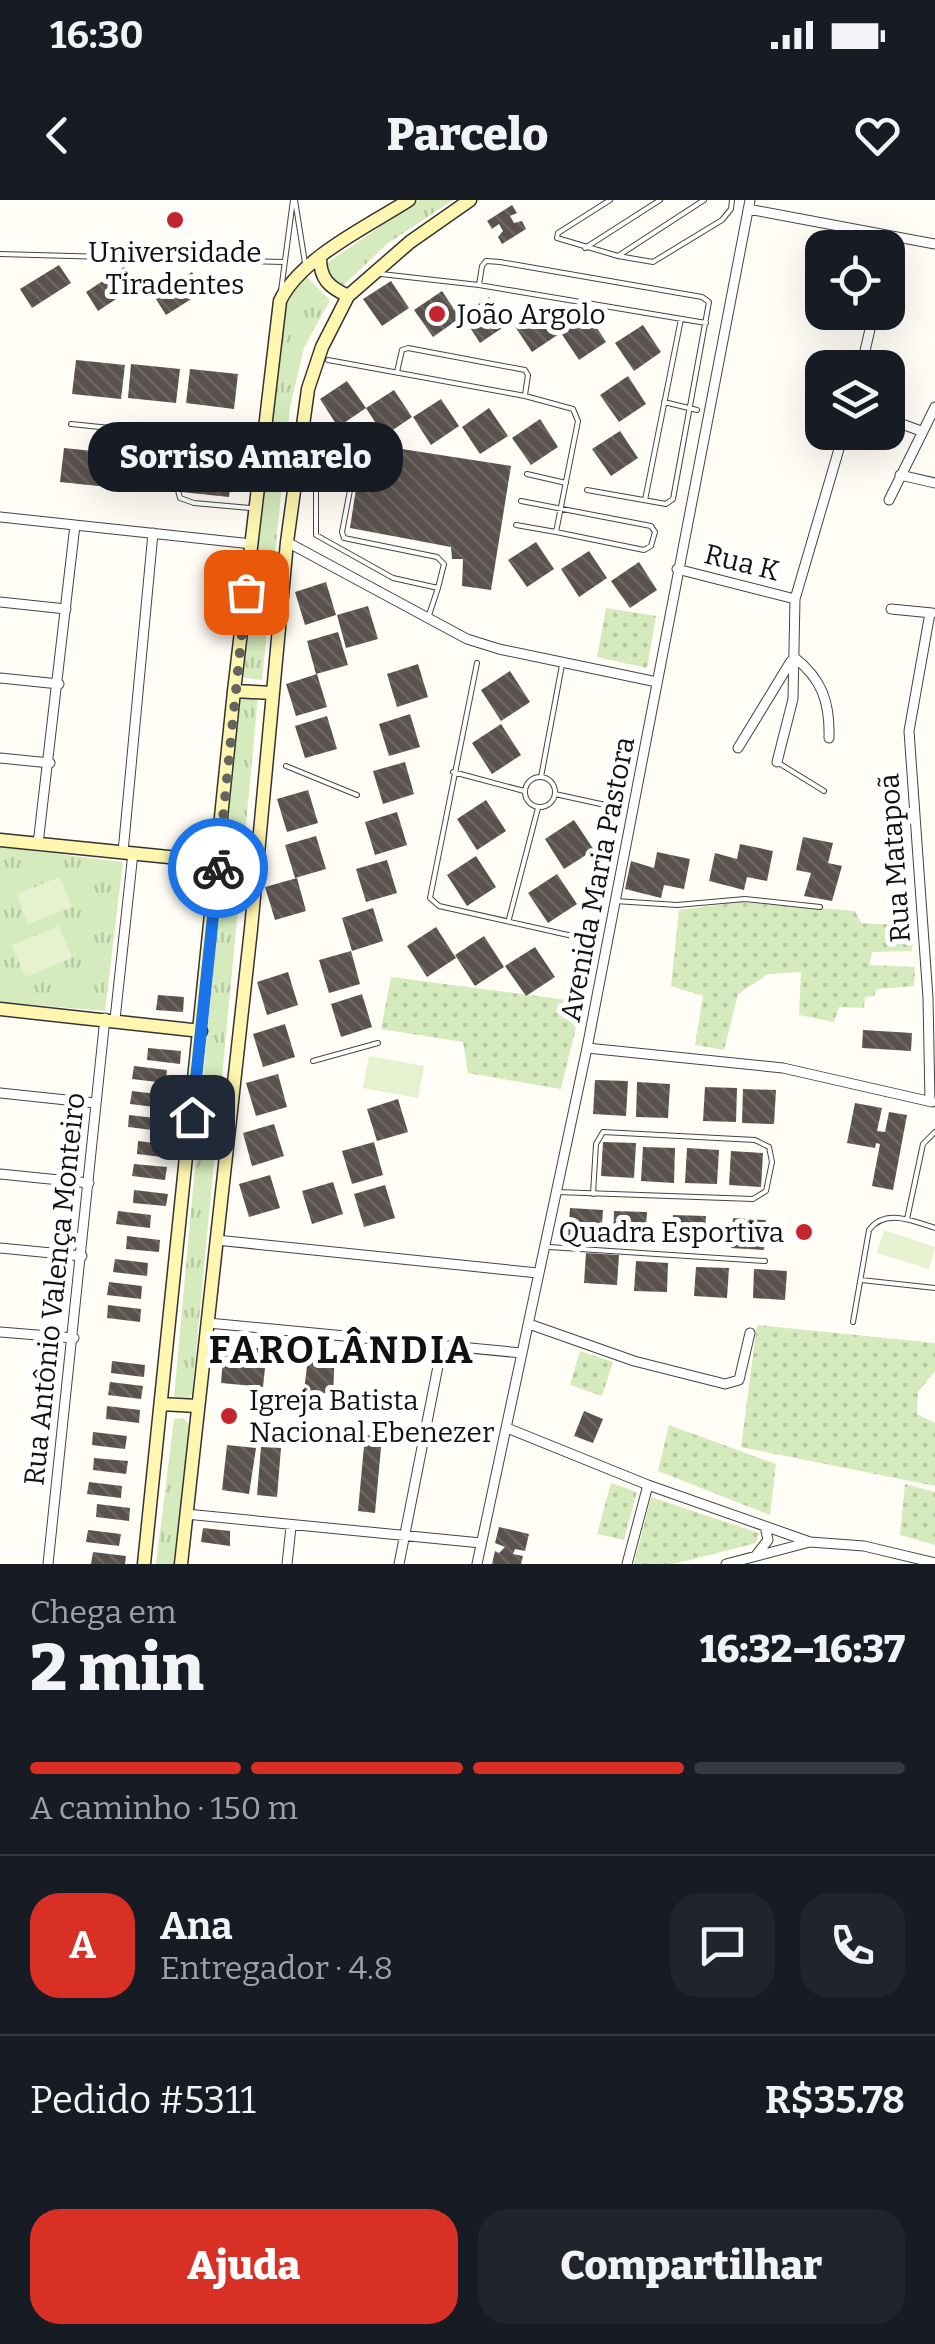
<!DOCTYPE html>
<html lang="pt">
<meta charset="utf-8">
<style>
body{margin:0;font-family:Bitter,serif;background:#20242c;color:#f1f3f6;height:100vh;display:flex;flex-direction:column;font-size:38px;white-space:nowrap}
*{box-sizing:border-box;margin:0}
p{font-size:32px;color:#9ea1a6}
.icon{flex:none;width:55px;height:55px;fill:none;stroke:currentColor;stroke-width:2;stroke-linecap:round;stroke-linejoin:round}
.map{position:relative;height:1364px;overflow:hidden}
.panel{display:flex;flex-direction:column;background:#171b24;flex:1}
.panel>*{flex:none}
.tools{position:absolute;left:805px;top:30px;display:grid;gap:20px}
.tools a{display:grid;place-items:center;width:100px;height:100px;border-radius:20px;background:#171b24;box-shadow:0 10px 40px #0002;font-size:50px}
.pin{position:absolute;display:grid;place-items:center;width:85px;height:85px;color:#fff;margin:-42px;border-radius:20px;box-shadow:0 5px 15px #0006}
.courier{position:absolute;display:grid;place-items:center;width:100px;height:100px;margin:-50px;border:8px solid #1a73e8;border-radius:50%;background:#fff;color:#222;box-shadow:0 2px 12px #0007}
.bubble{position:absolute;height:70px;border-radius:30px;background:#171b24;box-shadow:0 10px 40px #0002;font-size:32px;font-weight:800;line-height:70px;text-align:center}
.overview em{font-style:normal;font-weight:800}
.overview div{display:flex;flex-direction:column-reverse}
.overview{display:flex;align-items:center;justify-content:space-between;height:170px;padding:0 30px}
h1{font-size:65px;font-weight:800;line-height:75px}
.bar{display:grid;grid-template-columns:repeat(4,1fr);gap:15px 10px;align-content:center;height:120px;padding:0 30px}
.bar i{height:12px;border-radius:8px;background:#363941}
.bar .active{background:#d93025}
.bar p{grid-column:span 4}
.line{display:flex;align-items:center;gap:25px;padding:0 30px;border-top:2px solid #363941}
.line div{flex:1}
.round{display:grid;place-items:center;flex:none;width:105px;height:105px;border-radius:30px;background:#20242c}
.action{display:flex;gap:20px;margin-top:auto;padding:20px 30px}
.action a{flex:1;height:115px;border-radius:30px;background:#d93025;color:#fff;font-size:40px;font-weight:800;line-height:115px;text-align:center}
.action a+a{background:#20242c;color:#f1f3f6}
.status{display:flex;justify-content:space-between;align-items:center;height:70px;padding:0 50px;background:#171b24;direction:ltr}
.status svg{height:28px;fill:currentColor}
header{display:flex;justify-content:space-between;align-items:center;height:130px;padding:0 30px;background:#171b24;font-size:45px;font-weight:800}
.map>svg:first-child{display:block}
.grass{fill:url(#grass-dots)}
.park{fill:url(#park-tufts)}
.pitch{fill:#e6f2cf}
.building{fill:url(#building-back-hatch)}
.lines{fill:none;stroke-linecap:round;stroke-linejoin:round}
.lane-casing{stroke:#444;stroke-width:6}
.street-casing{stroke:#444;stroke-width:11}
.secondary-casing{stroke:#333;stroke-width:15}
.lane{stroke:#fff;stroke-width:4}
.street{stroke:#fff;stroke-width:9}
.secondary{stroke:#fff6b0;stroke-width:12}
.done{stroke:#646461;stroke-width:10;stroke-dasharray:0 18}
.route{stroke:#1a73e8;stroke-width:12}
.poi-dot{fill:#c4262e;stroke:#fff;stroke-width:4}
.labels{text-anchor:middle;stroke-width:10;stroke-linejoin:round;paint-order:stroke}
.poi-label{font-size:28px;fill:#111;stroke:#fff;text-anchor:start}
.street-label{font-size:28px;fill:#111;stroke:#fff}
.district-label{font-size:38px;font-weight:bold;letter-spacing:2.5px;fill:#111;stroke:#fff}
</style>
<div class="status"><b>16:30</b><svg viewBox="0 0 49 12"><path d="M0 12V9h3v3zM5 12V6h3v6zM10 12V3h3v9zM15 12V0h3v12zM26 1h20v11H26zM47 4h2v5h-2z"/></svg></div>
<header><svg class="icon" aria-label="back" viewBox="0 0 24 24"><path d="M15 5l-7 7 7 7"/></svg>Parcelo<svg class="icon" aria-label="heart" viewBox="0 0 24 24"><path d="M12 20l-8-8c-3-5 5-10 8-4 3-6 11-1 8 4z"/></svg></header>
<div class="map">
<svg width="935" height="1364" viewBox="0 0 935 1364">
<defs>
<pattern id="grass-dots" width="8" height="8" patternUnits="userSpaceOnUse" patternTransform="scale(2.5)"><rect width="8" height="8" fill="#d5ebbd"/><path d="M2 2h.1M6 6h.1" fill="none" stroke="#b6c8a1" stroke-width="1.8" stroke-linecap="round"/></pattern>
<pattern id="park-tufts" width="24" height="20" patternUnits="userSpaceOnUse" patternTransform="scale(2.5)"><rect width="24" height="20" fill="#d5ebbd"/><path d="M3 7l-1-3M5 7V3M7 7l1-3M15 17l-1-3M17 17v-4M19 17l1-3" fill="none" stroke="#b6c8a1"/></pattern>
<pattern id="building-back-hatch" width="6" height="6" patternUnits="userSpaceOnUse" patternTransform="scale(2.5)"><rect width="6" height="6" fill="#5a524d"/><path d="M-1 5l2 2M0 0l6 6M5-1l2 2" fill="none" stroke="#6d6662"/></pattern>
</defs>
<rect width="100%" height="100%" fill="#fffdf5"/>
<!-- grass -->
<path class="grass" d="M606,408L656,416L647,468L597,457Z
M740,702L855,711L861,723L914,726L912,751L872,752L869,765L915,767L914,786L877,789L874,796L865,797L864,808L839,807L834,822L799,815L801,772L768,774L738,794L724,850L695,845L703,796L671,786L679,710Z
M391,777L582,802L561,889L468,873L463,842L381,829Z
M757,1125L935,1143V1171L918,1192L917,1214L935,1223V1286L741,1247Z
M580,1151L613,1162L602,1196L570,1185Z
M669,1225L776,1264L770,1315L658,1271Z
M611,1283L637,1292L624,1340L597,1334Z
M905,1284L935,1292V1345L900,1335Z
M651,1297L759,1333L756,1343L674,1364H634Z"/>
<!-- park -->
<path class="park" d="M419,0H453L387,44L346,83L337,86L324,70L327,63Z
M306,76L330,100L304,148L290,207L262,480L240,477L281,109L289,94Z
M238,497H258L192,1194L189,1198L174,1197Z
M0,647L123,662L105,811L0,802Z
M184,1218L189,1224L174,1364H156L174,1219Z"/>
<!-- pitch -->
<path class="pitch" d="M60,677L72,707L28,724L17,694Z
M59,726L72,758L25,777L12,745Z
M369,856L424,866L418,898L363,888Z
M884,1030L935,1047L929,1069L877,1053Z"/>
<!-- building -->
<path class="building" d="M512,5L517,13L510,16L514,23L522,21L526,29L502,44L498,37L503,31L499,24L492,29L487,21Z
M59,65L71,83L32,108L20,89Z
M124,67L136,86L98,111L86,92Z
M192,72L204,91L166,115L154,96Z
M391,81L409,108L382,126L363,99Z
M442,91L460,118L433,137L414,110Z
M489,97L508,124L480,143L462,115Z
M541,107L559,134L532,152L514,125Z
M588,114L606,142L579,160L561,133Z
M643,125L661,152L634,171L615,143Z
M76,160L125,165L121,199L72,194Z
M131,164L180,169L176,203L128,198Z
M190,169L238,174L234,209L186,203Z
M628,176L646,204L619,222L600,195Z
M347,181L366,208L338,227L320,199Z
M394,190L412,217L384,236L366,208Z
M441,199L459,226L431,245L413,217Z
M489,208L508,236L480,254L462,227Z
M540,219L558,247L531,265L512,238Z
M620,231L638,258L611,276L592,249Z
M363,243L511,266L491,390L462,386L463,359H452L451,347L350,328Z
M64,248L112,253L108,287L60,282Z
M122,251L170,257L166,291L118,286Z
M185,257L233,263L229,297L181,292Z
M536,342L554,369L527,387L508,360Z
M589,351L607,378L579,397L561,369Z
M639,362L657,390L630,408L611,381Z
M326,382L336,415L305,425L295,392Z
M368,406L378,439L346,448L337,415Z
M338,432L348,465L316,474L307,441Z
M418,464L428,497L397,507L387,474Z
M510,471L530,502L501,521L481,490Z
M317,474L327,507L296,516L286,484Z
M410,514L420,547L389,556L379,524Z
M327,516L337,549L305,558L295,526Z
M501,524L521,555L492,574L472,543Z
M405,562L414,594L383,604L373,571Z
M308,590L318,623L287,632L277,599Z
M486,600L506,631L477,650L457,619Z
M397,612L407,645L375,655L365,622Z
M574,620L594,650L564,669L545,639Z
M316,636L326,669L295,678L285,645Z
M803,637L833,643L828,663L842,666L832,701L804,696L811,673L796,670Z
M740,644L773,651L767,681L747,677L744,690L709,681L715,653L737,659Z
M657,652L690,659L684,689L664,685L661,698L625,689L631,661L654,668Z
M476,656L496,687L467,706L447,675Z
M387,660L397,693L366,702L356,669Z
M557,674L577,704L548,723L528,693Z
M297,678L306,711L275,720L265,687Z
M373,708L383,741L352,751L342,718Z
M436,727L456,758L427,777L407,746Z
M484,736L504,767L475,786L455,755Z
M535,747L555,777L526,796L505,766Z
M351,751L360,784L329,793L319,760Z
M288,772L298,805L267,815L257,782Z
M362,794L372,827L341,837L331,804Z
M158,795L184,797L183,812L156,810Z
M285,824L295,857L263,867L253,834Z
M863,830L912,833L911,851L862,848Z
M148,848L181,851L180,864L147,860Z
M134,866L167,870L166,883L132,879Z
M278,874L287,907L256,916L246,883Z
M595,880L628,881L626,916L593,914Z
M637,882L670,884L668,918L636,917Z
M705,887L737,888L736,922L703,921Z
M743,889L776,890L774,924L742,923Z
M132,891L165,895L163,908L130,904Z
M398,899L408,932L377,941L367,909Z
M855,903L882,908L877,931L885,932L889,912L907,915L893,990L872,986L880,944L876,943L875,948L847,943Z
M129,915L163,919L161,931L128,927Z
M274,924L284,956L252,966L243,933Z
M138,941L171,945L170,958L137,954Z
M374,942L383,975L352,984L342,951Z
M603,942L636,943L634,978L601,976Z
M643,947L675,948L674,983L641,981Z
M687,948L719,950L717,984L685,983Z
M731,951L763,953L761,987L729,985Z
M134,964L167,967L165,980L132,976Z
M270,975L280,1008L249,1017L239,984Z
M333,982L343,1014L312,1024L302,991Z
M385,985L395,1018L364,1027L354,994Z
M134,990L168,994L166,1006L133,1003Z
M570,1008L603,1010L601,1039L568,1037Z
M118,1011L151,1015L150,1028L116,1024Z
M614,1011L647,1012L645,1042L613,1040Z
M673,1015L706,1016L704,1046L671,1044Z
M733,1018L766,1020L764,1050L731,1048Z
M127,1036L160,1040L159,1052L126,1049Z
M586,1053L619,1055L617,1085L584,1083Z
M115,1059L148,1063L147,1076L113,1072Z
M636,1061L668,1063L667,1092L634,1091Z
M696,1067L729,1068L727,1098L694,1096Z
M754,1069L787,1071L785,1100L753,1098Z
M109,1082L142,1086L141,1099L107,1095Z
M108,1105L141,1109L140,1122L107,1118Z
M224,1145L267,1149L263,1187L221,1183Z
M309,1149L335,1152L333,1194L304,1191Z
M112,1161L145,1165L144,1177L111,1173Z
M110,1182L143,1186L141,1199L108,1195Z
M107,1206L140,1210L139,1223L106,1219Z
M584,1211L603,1219L593,1243L574,1236Z
M93,1232L127,1236L125,1249L92,1245Z
M365,1235L382,1237L375,1313L358,1311Z
M227,1245L256,1248L249,1294L222,1290Z
M261,1247L281,1248L277,1297L257,1295Z
M94,1258L128,1261L126,1274L93,1270Z
M89,1282L122,1286L121,1298L87,1294Z
M97,1304L130,1308L129,1321L96,1317Z
M499,1327L529,1334L525,1351L515,1349L513,1354L523,1356L521,1364H492L495,1351L499,1353L505,1347L495,1343Z
M203,1328L230,1331V1346L201,1342Z
M88,1330L121,1334L119,1346L86,1342Z
M93,1352L126,1356L125,1364H91Z"/>
<g class="lines">
<!-- lane casing -->
<g class="lane-casing">
<path id="lane" d="M295,0L305,63
M610,0L558,33L557,38L618,56L653,62L722,20L731,9L732,0
M585,48L660,0
M0,54L284,62
M618,56L704,0
M381,74L479,85L706,123
M479,85L482,66L486,61L500,62L702,97L709,102L673,299L666,304L587,290
M281,91L293,0
M328,160L525,196L573,209L578,221L556,332L644,350L651,346L655,332L651,326L521,301
M397,172L402,150L408,148L525,170L528,175L525,195
M664,202L697,210
M71,224L178,235L181,240L177,287L180,298L194,303L250,308
M307,237L346,242L357,254L342,332L344,338L437,357L444,364L438,388
M301,271L316,275V335L393,378L438,388L428,418
M527,274L566,283
M645,300L681,119
M516,325L556,332
M477,463L430,698L439,706L577,737L585,750L576,788
M777,562L824,591
M286,566L357,595
M453,572L524,591
M525 592a15 15 0 1 1 30 0a15 15 0 1 1-30 0Z
M541,577L562,465
M555,594L619,608
M615,701L677,705L745,699L820,707
M509,719L538,608
M313,861L378,843
M557,992L753,999L766,991L772,962L769,947L755,940L603,932L596,944L593,994
M907,1019L923,944L935,932
M549,1047L765,1061
M861,1080L935,1088
M853,1122L869,1030C885,1008 913,1021 935,1028"/>
</g>
<!-- street casing -->
<g class="street-casing">
<path id="street" d="M748,9L935,44
M888,58L893,37
M861,168L874,112
M888,219L921,231
M900,275L935,283
M889,300L935,207
M0,317L252,344
M287,342L467,439L499,449L657,482
M677,369L795,399
M0,402L66,409
M891,409L932,413
M794,457C822,479 830,502 829,538
M0,478L59,484
M738,548L791,461
M0,558L50,563
M777,562L793,499L795,399L844,232
M38,644L75,325
M123,652L153,333
M115,819L133,653
M587,848L783,868L932,902
M0,893L95,903
M930,901L928,798L909,531L930,413
M0,974L89,983
M216,1040L538,1073
M0,1048L82,1056
M208,1123L522,1153
M529,1124L634,1161L725,1184L739,1180L750,1133
M0,1132L74,1138
M507,1228L648,1285L810,1342L864,1346L935,1363
M186,1314L481,1343
M757,1354L768,1340L765,1326
M48,1364L105,818
M287,1364L291,1327
M399,1364L442,1146
M477,1364L587,848L750,0
M627,1364L648,1285
M726,1364L810,1342"/>
</g>
<!-- secondary casing -->
<g class="secondary-casing">
<path id="secondary" d="M320,58C320,79 329,87 348,96
M234,491L273,493
M0,640L218,662
M0,809L201,831
M161,1204L197,1206
M144,1364L234,491L280,101C300,58 370,25 409,0
M181,1364L251,729L287,342L308,189L322,147L348,96L410,42L470,0"/>
</g>
<!-- lane -->
<use href="#lane" class="lane"/>
<!-- street -->
<use href="#street" class="street"/>
<!-- secondary -->
<use href="#secondary" class="secondary"/>
</g>
<g class="lines">
<!-- done -->
<path class="done" d="M218,668L246,392"/>
<!-- route -->
<path class="route" d="M192,917L218,668"/>
</g>
<!-- markers -->
<g class="poi-dot">
<circle cx="175" cy="20" r="10"/>
<circle cx="437" cy="114" r="10"/>
<circle cx="804" cy="1032" r="10"/>
<circle cx="229" cy="1216" r="10"/>
</g>
<g class="labels">
<!-- poi labels -->
<g class="poi-label">
<text x="175" y="62" text-anchor="middle">Universidade<tspan x="175" dy="32">Tiradentes</tspan></text>
<text x="457" y="124">João Argolo</text>
<text x="784" y="1042" text-anchor="end">Quadra Esportiva</text>
<text x="249" y="1210">Igreja Batista<tspan x="249" dy="32">Nacional Ebenezer</tspan></text>
</g>
<!-- street labels -->
<g class="street-label">
<text transform="translate(742 362) rotate(14)" y="10">Rua K</text>
<text transform="translate(894 658) rotate(-94)" y="10">Rua Matapoã</text>
<text transform="translate(597 679) rotate(-79)" y="10">Avenida Maria Pastora</text>
<text transform="translate(54 1089) rotate(-84)" y="10">Rua Antônio Valença Monteiro</text>
</g>
<!-- district labels -->
<g class="district-label">
<text x="342" y="1163">FAROLÂNDIA</text>
</g>
</g>
</svg>
<div class="tools">
<a><svg class="icon" aria-label="locate" viewBox="0 0 24 24"><circle cx="12" cy="12" r="6"/><path d="M12 2v4M12 18v4M2 12h4M18 12h4"/></svg></a>
<a><svg class="icon" aria-label="layers" viewBox="0 0 24 24"><path d="M12 4l9 5-9 5-9-5zM3 14l9 5 9-5"/></svg></a>
</div>
<div class="pin" style="left:246px;top:392px;background:#ea580c"><svg class="icon" aria-label="bag" viewBox="0 0 24 24"><path d="M5 8h14l-1 12H6zM9 8a3 3 0 0 1 6 0"/></svg></div>
<div class="pin" style="left:192px;top:917px;background:#1f2937"><svg class="icon" aria-label="home" viewBox="0 0 24 24"><path d="M3 11l9-7 9 7M6 9v11h12V9"/></svg></div>
<div class="courier" style="left:218px;top:668px"><svg class="icon" aria-label="bike" viewBox="0 0 24 24"><circle cx="6" cy="16" r="4"/><circle cx="18" cy="16" r="4"/><path d="M6 16l4-8h5l3 8M10 8l3 8H6M13 5h3"/></svg></div>
<div class="bubble" style="left:88px;top:222px;width:315px">Sorriso Amarelo</div>
</div>
<section class="panel">
<div class="overview"><div><h1>2 min</h1><p>Chega em</p></div><em>16:32–16:37</em></div>
<div class="bar"><i class="active"></i><i class="active"></i><i class="active"></i><i></i><p>A caminho · 150 m</p></div>
<div class="line" style="height:180px"><b class="round" style="background:#d93025;color:#fff">A</b><div><b>Ana</b><p>Entregador · 4.8</p></div><a class="round"><svg class="icon" aria-label="chat" viewBox="0 0 24 24"><path d="M4 5h16v11H9l-5 4z"/></svg></a><a class="round"><svg class="icon" aria-label="phone" viewBox="0 0 24 24"><path d="M5 4h4l2 5-3 2q2 4 5 5l2-3 5 2v4C11 20 4 13 5 4z"/></svg></a></div>
<div class="line" style="height:130px"><div>Pedido #5311</div><b>R$35.78</b></div>
<div class="action"><a>Ajuda</a><a>Compartilhar</a></div>
</section>
